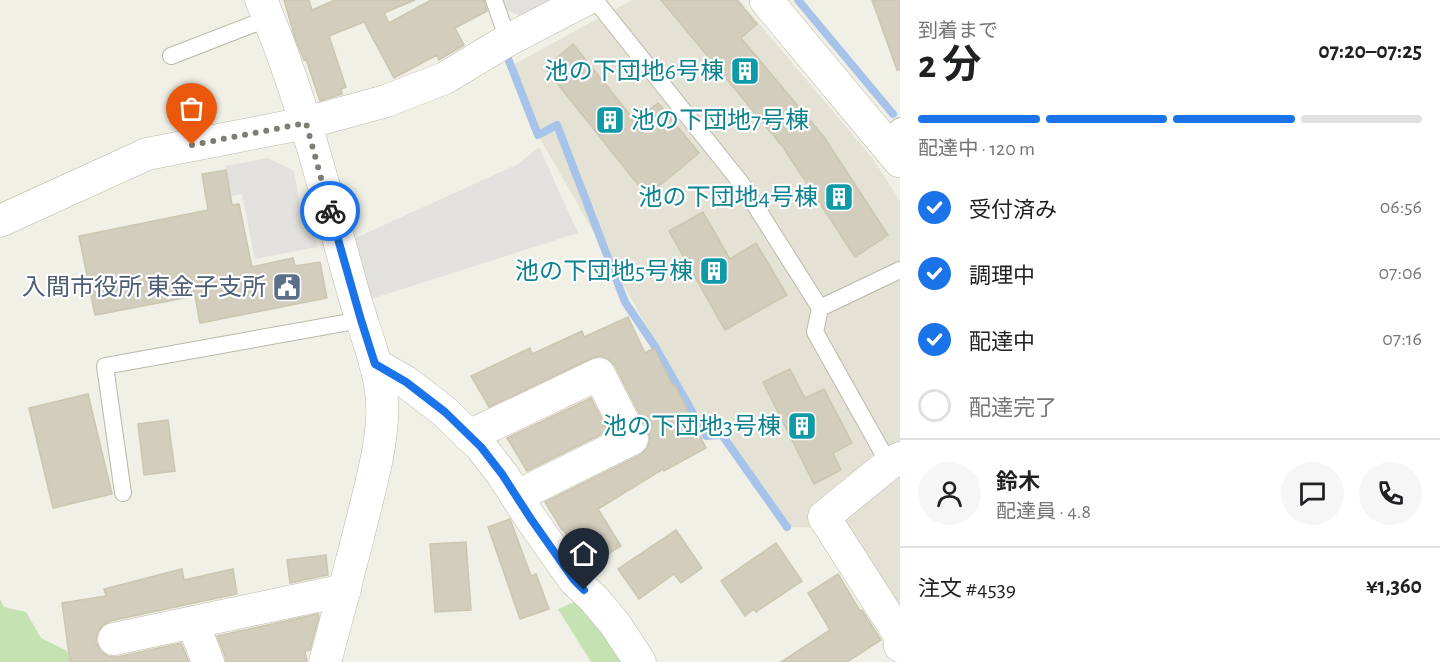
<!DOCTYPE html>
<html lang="ja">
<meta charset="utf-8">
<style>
body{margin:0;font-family:"Alegreya Sans","Noto Sans JP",sans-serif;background:#f6f6f6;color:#202124;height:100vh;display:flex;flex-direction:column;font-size:22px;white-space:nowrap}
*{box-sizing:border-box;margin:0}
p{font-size:20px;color:#757577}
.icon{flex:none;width:33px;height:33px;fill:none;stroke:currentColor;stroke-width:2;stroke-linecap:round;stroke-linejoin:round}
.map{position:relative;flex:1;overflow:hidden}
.side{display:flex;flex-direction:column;background:#fff;width:540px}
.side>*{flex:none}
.pin{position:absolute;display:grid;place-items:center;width:51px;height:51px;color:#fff;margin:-62px -26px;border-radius:50% 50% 50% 0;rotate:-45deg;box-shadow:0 0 6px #0007}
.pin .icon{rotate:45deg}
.courier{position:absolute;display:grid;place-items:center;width:60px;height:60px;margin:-30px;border:4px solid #1a73e8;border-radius:50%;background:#fff;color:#222;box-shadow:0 2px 8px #0007}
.overview em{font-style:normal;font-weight:700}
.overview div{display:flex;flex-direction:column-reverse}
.overview{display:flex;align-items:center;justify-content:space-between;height:102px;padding:0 18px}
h1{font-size:39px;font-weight:700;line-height:45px}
.bar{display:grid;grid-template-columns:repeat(4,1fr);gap:9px 6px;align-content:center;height:72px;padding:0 18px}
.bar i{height:8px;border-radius:4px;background:#e0e0e0}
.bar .active{background:#1a73e8}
.bar p{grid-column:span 4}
.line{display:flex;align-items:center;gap:15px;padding:0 18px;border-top:2px solid #e0e0e0}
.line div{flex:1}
.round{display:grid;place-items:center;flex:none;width:63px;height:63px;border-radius:32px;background:#f6f6f6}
ol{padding:0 18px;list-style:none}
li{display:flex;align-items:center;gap:18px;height:66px}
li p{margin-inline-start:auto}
li .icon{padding:6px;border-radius:50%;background:#1a73e8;color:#fff;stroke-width:4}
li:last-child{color:#757577}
li i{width:33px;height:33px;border:3px solid #e0e0e0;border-radius:50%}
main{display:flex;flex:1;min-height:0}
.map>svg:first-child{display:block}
.residential{fill:#e4e2d4}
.green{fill:#c4e2b2}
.parking{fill:#e2e1dd}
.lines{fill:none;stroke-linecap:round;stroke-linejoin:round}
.stream{stroke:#a7c3e9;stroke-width:8}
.building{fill:#d2cdbc;stroke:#ccc6b0;stroke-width:1.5}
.service-casing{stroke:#bbb8a9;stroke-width:18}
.minor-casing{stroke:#bbb8a9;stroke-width:33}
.tertiary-casing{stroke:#bbb8a9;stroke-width:34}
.service{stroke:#fff;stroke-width:16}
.minor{stroke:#fff;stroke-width:32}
.tertiary{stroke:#fff;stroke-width:33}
.done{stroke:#807e74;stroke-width:6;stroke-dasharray:0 10.8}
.route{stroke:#1a73e8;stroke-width:8}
.labels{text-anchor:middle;stroke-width:4.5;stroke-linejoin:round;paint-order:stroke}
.culture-label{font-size:24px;fill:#0d838f;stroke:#fff;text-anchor:end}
.service-label{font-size:24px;fill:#4e5e75;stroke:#fff;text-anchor:end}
</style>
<main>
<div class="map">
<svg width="900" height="662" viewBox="0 0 900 662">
<rect width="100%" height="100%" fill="#f1f0e6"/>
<!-- residential -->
<path class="residential" d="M632,0H739L873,159L900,201V611L848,528L787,527L722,435L706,436L635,305L538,135L511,66Z"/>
<!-- green -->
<path class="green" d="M589,596L636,662H591L558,609Z
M0,599L4,607L26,612L41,638L67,651L70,662H0Z"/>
<!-- parking -->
<path class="parking" d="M502,0H558L524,18L504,8Z
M539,147L578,233L368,300L351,240L518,164Z
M268,158L294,171L302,217H312L317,247L255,259L242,194L206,200L204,186L228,181L225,166Z"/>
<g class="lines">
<!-- stream -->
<path class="stream" d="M798,0L893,114
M504,48L538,135L557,125L625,302L654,345L706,436L722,435L787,527"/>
</g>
<!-- building -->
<path class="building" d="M284,0H309L312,10L335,0H415L384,13L389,23L431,0H484L487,11L455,28L464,45L439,60L437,55L394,78L364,22L329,36L346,87L341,89L342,94L320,101L306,59L304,60L295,38Z
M661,0H737L757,24L741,38L824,137L888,235L855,257L783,147Z
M872,0H900V70H897Z
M573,44L635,121L658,103L699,153L647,196L545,68Z
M226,170L232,205L239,204L252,267L293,258L295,266L320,262L327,298L200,323L195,296L95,315L79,236L208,210L202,174Z
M703,212L730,259L756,243L787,295L725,330L669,231Z
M628,317L645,353L654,348L673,386L675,385L706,448L664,471L663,469L598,509L621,546L587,567L563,529L562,530L545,502L640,455L647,448L650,439L648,431L615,366L608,359L601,356L592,358L489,407L471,376L530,348L532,354L582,331L584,337Z
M790,369L805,398L824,389L852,443L833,453L841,470L814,484L763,382Z
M88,394L112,494L53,508L29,408Z
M591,398L608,431L527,471L507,438Z
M168,420L175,471L144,475L138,424Z
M510,519L531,576L536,574L549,609L520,619L488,527Z
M676,530L702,568L681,583L674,574L639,599L618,569Z
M466,542L471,610L435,612L430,544Z
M776,543L802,581L756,612L754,609L745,616L721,581Z
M326,555L328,575L290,583L287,560Z
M182,569L184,580L233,569L237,594L110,621L102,626L97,633L96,642L101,651L108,656L117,657L181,643L189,662H70L62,603L106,596L104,589Z
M838,574L860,611L862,610L881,640L847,662H781L830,630L808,593Z
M318,614L319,617L310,650L305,651L307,662H226L225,656L217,636Z"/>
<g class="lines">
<!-- service casing -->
<g class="service-casing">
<path id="service" d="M494,0L508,40
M595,0L741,183L820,308L900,270
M171,56L269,18
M883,140L900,126
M820,308L815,332L889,464
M123,493L105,366L361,320"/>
</g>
<!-- minor casing -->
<g class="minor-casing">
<path id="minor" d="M261,0C302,95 326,196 354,295C365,335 385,376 382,419C380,454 370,487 362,521C350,568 338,615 325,662
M0,221L147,154L306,123L386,101L445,78L508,40L585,0
M375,364L406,382L445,412L481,447L502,474L531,519L574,580L594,599L615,624L640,662
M469,436L599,374L632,439L517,496
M900,458L889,464L824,517L899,634L900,646
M193,623L208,662
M114,639L345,590"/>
</g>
<!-- tertiary casing -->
<g class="tertiary-casing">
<path id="tertiary" d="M766,0L900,161"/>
</g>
<!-- service -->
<use href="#service" class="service"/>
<!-- minor -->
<use href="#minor" class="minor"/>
<!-- tertiary -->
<use href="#tertiary" class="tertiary"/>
</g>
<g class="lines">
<!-- done -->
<path class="done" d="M192,145L306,123L330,211"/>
<!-- route -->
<path class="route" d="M330,211L361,320L375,364L406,382L445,412L481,447L502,474L531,519L574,580L584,590"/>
</g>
<!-- icons -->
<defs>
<g id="building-square" transform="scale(1.5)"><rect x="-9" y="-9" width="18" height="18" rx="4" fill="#0f9aa8" stroke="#fff"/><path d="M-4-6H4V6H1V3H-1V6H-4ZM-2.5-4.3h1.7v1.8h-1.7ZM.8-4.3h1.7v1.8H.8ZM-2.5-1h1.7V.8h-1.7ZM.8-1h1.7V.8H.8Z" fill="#fff"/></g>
<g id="civic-square" transform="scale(1.5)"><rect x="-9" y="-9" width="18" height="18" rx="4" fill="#5c6f8a" stroke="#fff"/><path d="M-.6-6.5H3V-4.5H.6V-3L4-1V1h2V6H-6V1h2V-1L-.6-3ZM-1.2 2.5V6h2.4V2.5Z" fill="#fff"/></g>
</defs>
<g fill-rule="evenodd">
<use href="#building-square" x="745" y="71"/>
<use href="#building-square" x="610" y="120"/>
<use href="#building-square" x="839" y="197"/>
<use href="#building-square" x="714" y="271"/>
<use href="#civic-square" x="287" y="287"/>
<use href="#building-square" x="802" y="426"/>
</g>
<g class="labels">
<!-- culture labels -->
<g class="culture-label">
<text x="724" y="79">池の下団地6号棟</text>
<text x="631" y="128" text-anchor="start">池の下団地7号棟</text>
<text x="818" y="205">池の下団地4号棟</text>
<text x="693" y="279">池の下団地5号棟</text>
<text x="781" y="434">池の下団地3号棟</text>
</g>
<!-- service labels -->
<g class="service-label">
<text x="266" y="295">入間市役所 東金子支所</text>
</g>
</g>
</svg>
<div class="pin" style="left:192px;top:145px;background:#ea580c"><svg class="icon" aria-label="bag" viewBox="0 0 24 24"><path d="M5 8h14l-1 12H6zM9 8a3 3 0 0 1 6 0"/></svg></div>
<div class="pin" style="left:584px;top:590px;background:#1f2937"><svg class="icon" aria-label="home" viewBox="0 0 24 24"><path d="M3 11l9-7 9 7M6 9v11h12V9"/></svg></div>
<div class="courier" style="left:330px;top:211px"><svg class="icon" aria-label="bike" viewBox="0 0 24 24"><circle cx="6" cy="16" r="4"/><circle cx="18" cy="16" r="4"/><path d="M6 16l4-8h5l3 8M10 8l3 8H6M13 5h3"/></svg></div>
</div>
<section class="side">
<div class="overview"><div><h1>2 分</h1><p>到着まで</p></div><em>07:20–07:25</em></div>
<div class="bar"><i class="active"></i><i class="active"></i><i class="active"></i><i></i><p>配達中 · 120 m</p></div>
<ol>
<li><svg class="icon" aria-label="check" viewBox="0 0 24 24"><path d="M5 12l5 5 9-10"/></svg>受付済み<p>06:56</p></li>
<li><svg class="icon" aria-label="check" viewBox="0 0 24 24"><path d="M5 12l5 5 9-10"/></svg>調理中<p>07:06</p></li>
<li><svg class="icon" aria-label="check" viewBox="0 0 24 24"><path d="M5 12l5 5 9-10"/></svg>配達中<p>07:16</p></li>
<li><i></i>配達完了</li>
</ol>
<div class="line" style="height:108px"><a class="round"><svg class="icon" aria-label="person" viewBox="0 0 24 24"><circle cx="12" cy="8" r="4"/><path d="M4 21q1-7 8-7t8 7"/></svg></a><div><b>鈴木</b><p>配達員 · 4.8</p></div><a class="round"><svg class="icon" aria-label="chat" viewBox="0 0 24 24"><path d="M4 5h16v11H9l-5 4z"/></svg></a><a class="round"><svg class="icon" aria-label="phone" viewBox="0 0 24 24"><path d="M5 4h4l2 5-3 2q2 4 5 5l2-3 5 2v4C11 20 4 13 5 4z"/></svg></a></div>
<div class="line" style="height:78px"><div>注文 #4539</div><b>¥1,360</b></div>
</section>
</main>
